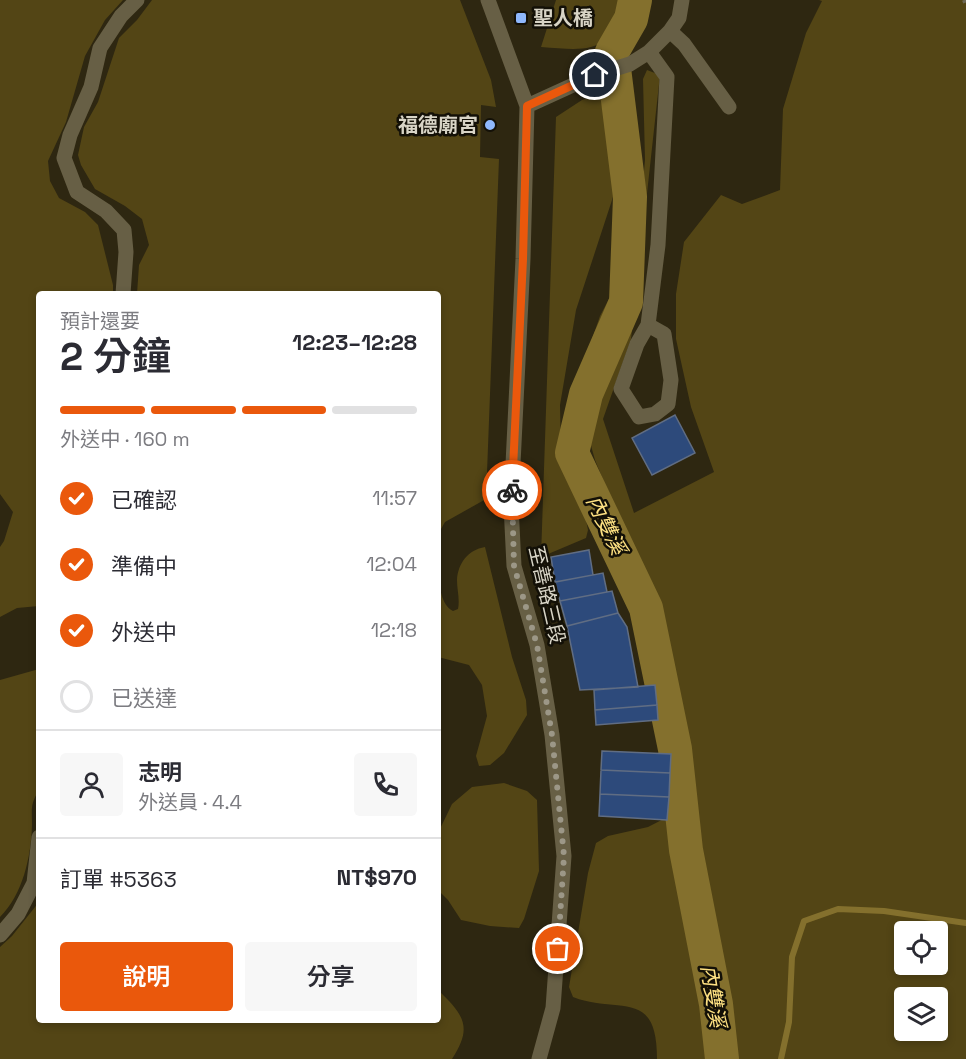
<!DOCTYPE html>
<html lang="zh-TW">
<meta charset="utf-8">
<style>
body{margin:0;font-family:"Space Grotesk","Noto Sans TC",sans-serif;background:#f7f7f7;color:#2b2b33;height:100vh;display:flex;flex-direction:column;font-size:22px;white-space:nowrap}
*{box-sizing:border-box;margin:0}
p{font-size:20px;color:#7c7c81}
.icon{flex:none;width:33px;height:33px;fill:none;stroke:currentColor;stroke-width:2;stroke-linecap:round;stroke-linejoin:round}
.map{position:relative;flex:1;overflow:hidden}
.side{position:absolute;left:36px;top:291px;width:405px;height:732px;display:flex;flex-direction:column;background:#fff;border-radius:6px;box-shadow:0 3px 9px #0003}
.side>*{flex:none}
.fabs{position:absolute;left:894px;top:921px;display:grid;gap:12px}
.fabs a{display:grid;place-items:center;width:54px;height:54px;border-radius:6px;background:#fff;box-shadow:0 3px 9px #0003;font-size:30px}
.pin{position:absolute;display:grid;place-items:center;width:51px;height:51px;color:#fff;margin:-26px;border:3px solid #fff;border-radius:50%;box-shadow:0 2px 6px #0007}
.courier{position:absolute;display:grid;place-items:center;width:60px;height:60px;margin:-30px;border:4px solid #ea580c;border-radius:50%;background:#fff;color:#222;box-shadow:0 2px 8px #0007}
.head em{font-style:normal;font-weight:600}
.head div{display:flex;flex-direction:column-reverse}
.head{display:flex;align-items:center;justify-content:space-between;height:102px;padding:0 24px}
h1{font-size:39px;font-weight:600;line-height:45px}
.bar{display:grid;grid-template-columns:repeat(4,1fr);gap:9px 6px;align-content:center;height:72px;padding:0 24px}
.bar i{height:8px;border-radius:4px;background:#e1e1e2}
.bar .active{background:#ea580c}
.bar p{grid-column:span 4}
.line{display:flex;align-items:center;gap:15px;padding:0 24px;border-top:2px solid #e1e1e2}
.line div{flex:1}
.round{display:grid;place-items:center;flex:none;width:63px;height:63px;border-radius:6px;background:#f7f7f7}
ol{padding:0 24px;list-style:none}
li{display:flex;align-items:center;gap:18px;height:66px}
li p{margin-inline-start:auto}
li .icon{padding:6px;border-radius:50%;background:#ea580c;color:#fff;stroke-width:4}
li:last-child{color:#7c7c81}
li i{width:33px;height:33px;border:3px solid #e1e1e2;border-radius:50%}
.cta{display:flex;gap:12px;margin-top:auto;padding:12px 24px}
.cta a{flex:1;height:69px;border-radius:6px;background:#ea580c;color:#fff;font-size:24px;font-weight:600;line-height:69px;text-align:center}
.cta a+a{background:#f7f7f7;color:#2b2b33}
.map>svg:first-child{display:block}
.green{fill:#534515;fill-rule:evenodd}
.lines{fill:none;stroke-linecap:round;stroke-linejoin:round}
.stream{stroke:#84702d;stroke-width:6}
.river{stroke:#84702d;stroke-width:34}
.building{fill:#2d4a7b;stroke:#606d83;stroke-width:1.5}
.path{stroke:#6e6855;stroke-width:4;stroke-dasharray:3 4.5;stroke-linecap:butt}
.minor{stroke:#675f45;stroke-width:15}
.done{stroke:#9c9787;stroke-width:6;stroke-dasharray:0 10.8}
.route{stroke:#ea580c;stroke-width:8}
.poi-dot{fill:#8fb8fd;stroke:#131007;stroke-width:2}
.labels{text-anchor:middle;stroke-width:5;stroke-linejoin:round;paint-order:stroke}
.poi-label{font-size:20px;font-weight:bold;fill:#d8d4c6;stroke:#131007;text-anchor:start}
.street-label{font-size:20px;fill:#d8d4c6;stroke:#131007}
.water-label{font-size:21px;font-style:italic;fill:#fee182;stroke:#131007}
</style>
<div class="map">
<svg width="966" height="1059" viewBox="0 0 966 1059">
<rect width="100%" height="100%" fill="#2e2711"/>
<!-- green -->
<path class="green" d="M0,0H123L105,20L85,56L66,122L48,161L50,181L59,198L85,212L98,225L113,285V294H39V606L17,608L0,617V547L4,541L13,512L0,494Z
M152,0H460L491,80L496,107L481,105L480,157L499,159L486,499L445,522L441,529C440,549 432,600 453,611L458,609C460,599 457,590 457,580C458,563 468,550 485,547L512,657L526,700L527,715L504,753L490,765L479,766L476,756L487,716L482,685L469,665L438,657V294H137L139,265L149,245L142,219L125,206L95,189L81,165L78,155L84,127L98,102L119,38L137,20Z
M556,0H625C610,54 591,51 541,47Z
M819,0H966V1059H657C657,987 619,1015 573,997L569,987L588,873L596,843L608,836L648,827L689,806V783L657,610L595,460L580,406L583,365L600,316L625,268L640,215L645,160L643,79L647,70L660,75L631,339L603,419L634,513L714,472L691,407L676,339V294L684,242L721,195L742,204L780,190L783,109L806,33L822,1ZM904,932H938V964H904ZM904,998H938V1030H904Z
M603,94L610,95L615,99L616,137L614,194L576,310L560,405L561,454L568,481L586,520L588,530L586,538L541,557L556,117L582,100Z
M39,669V790C30,805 32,808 32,825C31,857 23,894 0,917V680Z
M504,783L527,791L537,800L539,871L524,919L519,928L490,926L461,920L448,900L438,890V833L452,804L472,787Z
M39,902V1020H438V990C464,1015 473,1027 452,1059H0V947L12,936Z"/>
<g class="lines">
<!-- stream -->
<path class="stream" d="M781,1059L789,1022L792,957L804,921L838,909L884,911L966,923"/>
<!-- river -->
<path class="river" d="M635,0L631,19L612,52L630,197L626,302L586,394L572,453L646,608L675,749L686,850L716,1004L722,1059"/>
</g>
<!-- building -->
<path class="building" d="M675,415L695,453L652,475L632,438Z
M589,550L593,575L555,582L551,557Z
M603,573L607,592L560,601L555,582Z
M612,591L618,613L567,626L560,601Z
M618,613L627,627L638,687L580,690L567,626Z
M655,685L657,705L595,710L594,690Z
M657,705L658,720L596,725L595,710Z
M602,751L671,754L670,773L601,770Z
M601,770L670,773L669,797L600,794Z
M600,794L669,797L667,820L599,816Z"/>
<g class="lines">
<!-- path -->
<path class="path" d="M964,0L966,5"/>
<!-- minor -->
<path class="minor" d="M488,0L527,106L523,259L511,505L514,566L537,645L552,735L564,856L553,1008L539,1059
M670,31L684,44L729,107
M527,106L595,75L630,64L649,52L670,31L679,18L682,0
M123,294L126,252L124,230L106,211L77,192L64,158L70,135L91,87L100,48L121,16L137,0
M648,325L664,334L671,380L668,404L655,414L639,417L621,389L637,344L648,325L658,245L667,77L649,52
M0,935L18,914L34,883L39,837"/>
</g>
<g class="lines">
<!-- done -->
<path class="done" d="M512,490L514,566L537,645L552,735L564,856L558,949"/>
<!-- route -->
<path class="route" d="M512,490L523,259L527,106L595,75"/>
</g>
<!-- markers -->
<g class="poi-dot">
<rect x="515" y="12" width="12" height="12" rx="3"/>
<circle cx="490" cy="125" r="6"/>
</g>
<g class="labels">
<!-- poi labels -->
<g class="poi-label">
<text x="533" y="25">聖人橋</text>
<text x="478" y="132" text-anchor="end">福德廟宮</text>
</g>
<!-- street labels -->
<g class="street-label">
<text transform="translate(547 595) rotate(77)" y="7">至善路三段</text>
</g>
<!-- water labels -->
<g class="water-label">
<text transform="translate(606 525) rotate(64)" y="7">內雙溪</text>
<text transform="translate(713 996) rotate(81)" y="7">內雙溪</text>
</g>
</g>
</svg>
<div class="fabs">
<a><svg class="icon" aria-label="locate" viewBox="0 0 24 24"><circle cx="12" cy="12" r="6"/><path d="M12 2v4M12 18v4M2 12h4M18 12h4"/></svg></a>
<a><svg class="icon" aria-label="layers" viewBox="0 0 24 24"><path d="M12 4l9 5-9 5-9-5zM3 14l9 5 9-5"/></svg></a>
</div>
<div class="pin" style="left:558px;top:949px;background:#ea580c"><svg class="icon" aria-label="bag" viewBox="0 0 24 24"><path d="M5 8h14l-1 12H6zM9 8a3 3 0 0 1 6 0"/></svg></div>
<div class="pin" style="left:595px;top:75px;background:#1f2937"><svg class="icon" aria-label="home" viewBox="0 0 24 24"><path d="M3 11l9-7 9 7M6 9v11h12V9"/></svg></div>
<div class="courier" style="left:512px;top:490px"><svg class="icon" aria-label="bike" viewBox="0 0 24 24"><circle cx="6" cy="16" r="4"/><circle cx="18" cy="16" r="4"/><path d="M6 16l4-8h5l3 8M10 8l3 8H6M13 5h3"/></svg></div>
<section class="side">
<div class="head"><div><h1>2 分鐘</h1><p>預計還要</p></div><em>12:23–12:28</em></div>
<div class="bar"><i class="active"></i><i class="active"></i><i class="active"></i><i></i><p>外送中 · 160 m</p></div>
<ol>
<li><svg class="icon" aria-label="check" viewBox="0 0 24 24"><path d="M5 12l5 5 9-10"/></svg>已確認<p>11:57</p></li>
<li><svg class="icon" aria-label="check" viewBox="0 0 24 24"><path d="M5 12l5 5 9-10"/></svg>準備中<p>12:04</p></li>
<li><svg class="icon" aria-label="check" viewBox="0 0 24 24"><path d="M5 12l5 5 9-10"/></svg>外送中<p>12:18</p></li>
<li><i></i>已送達</li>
</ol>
<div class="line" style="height:108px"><a class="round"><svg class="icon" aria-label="person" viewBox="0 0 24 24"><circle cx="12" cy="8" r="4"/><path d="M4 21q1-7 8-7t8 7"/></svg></a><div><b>志明</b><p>外送員 · 4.4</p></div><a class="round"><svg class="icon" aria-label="phone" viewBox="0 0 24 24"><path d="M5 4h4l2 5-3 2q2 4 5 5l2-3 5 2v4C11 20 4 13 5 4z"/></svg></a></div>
<div class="line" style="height:78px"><div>訂單 #5363</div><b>NT$970</b></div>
<div class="cta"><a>說明</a><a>分享</a></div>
</section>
</div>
